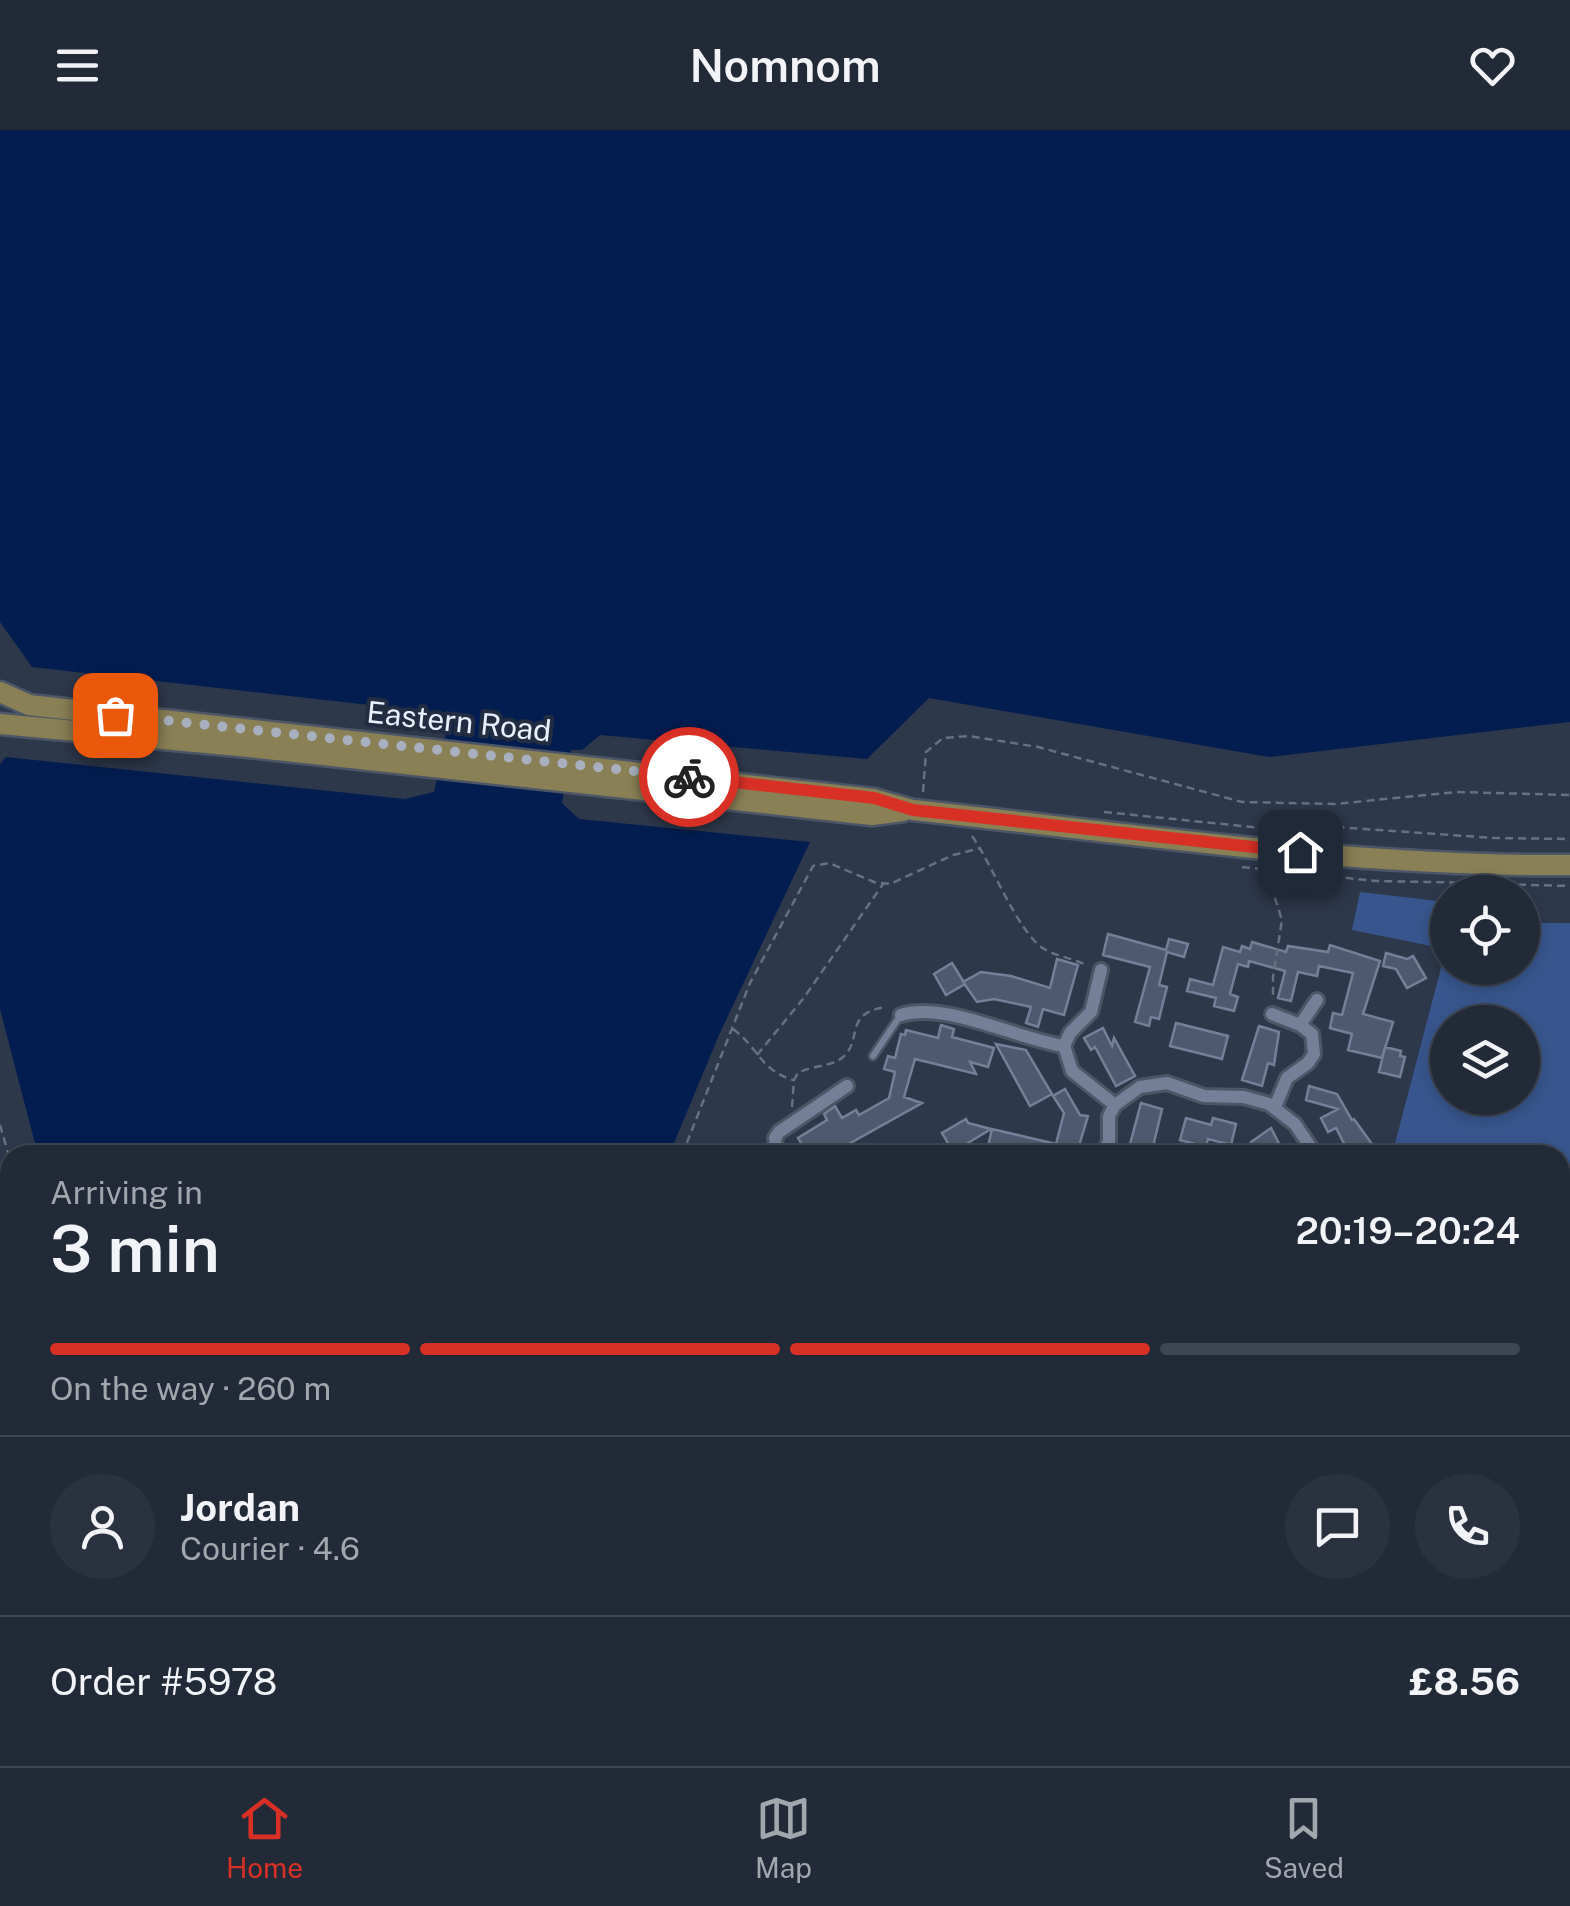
<!DOCTYPE html>
<meta charset="utf-8">
<style>
body{margin:0;font-family:"Public Sans",sans-serif;background:#2a3240;color:#f1f3f6;height:100vh;display:flex;flex-direction:column;font-size:38px;white-space:nowrap}
*{box-sizing:border-box;margin:0}
p{font-size:32px;color:#a2a7ae}
.icon{flex:none;width:55px;height:55px;fill:none;stroke:currentColor;stroke-width:2;stroke-linecap:round;stroke-linejoin:round}
.map{position:relative;flex:1;overflow:hidden}
.drawer{position:absolute;left:0px;top:1015px;width:1570px;height:622px;display:flex;flex-direction:column;background:#222a38;border-radius:30px 30px 0 0;box-shadow:0 5px 15px #0003,0 0 0 2px #3f4653}
.drawer>*{flex:none}
.buttons{position:absolute;left:1430px;top:745px;display:grid;gap:20px}
.buttons a{display:grid;place-items:center;width:110px;height:110px;border-radius:50%;background:#222a38;box-shadow:0 5px 15px #0003,0 0 0 2px #3f4653;font-size:50px}
.pin{position:absolute;display:grid;place-items:center;width:85px;height:85px;color:#fff;margin:-42px;border-radius:20px;box-shadow:0 5px 15px #0006}
.courier{position:absolute;display:grid;place-items:center;width:100px;height:100px;margin:-50px;border:8px solid #d93025;border-radius:50%;background:#fff;color:#222;box-shadow:0 2px 12px #0007}
.headline em{font-style:normal;font-weight:600}
.headline div{display:flex;flex-direction:column-reverse}
.headline{display:flex;align-items:center;justify-content:space-between;height:170px;padding:0 50px}
h1{font-size:65px;font-weight:600;line-height:75px}
.bar{display:grid;grid-template-columns:repeat(4,1fr);gap:15px 10px;align-content:center;height:120px;padding:0 50px}
.bar i{height:12px;border-radius:8px;background:#3f4653}
.bar .current{background:#d93025}
.bar p{grid-column:span 4}
.line{display:flex;align-items:center;gap:25px;padding:0 50px;border-top:2px solid #3f4653}
.line div{flex:1}
.round{display:grid;place-items:center;flex:none;width:105px;height:105px;border-radius:52px;background:#2a3240}
header{display:flex;justify-content:space-between;align-items:center;height:130px;padding:0 50px;background:#222a38;font-size:45px;font-weight:600}
.tab-bar{display:flex;justify-content:space-around;align-items:center;height:140px;border-top:2px solid #3f4653;background:#222a38;font-size:28px;color:#a2a7ae}
.tab-bar a{display:grid;justify-items:center;gap:5px}
.tab-bar .current{color:#d93025}
.map>svg:first-child{display:block}
.built{fill:#324059}
.green{fill:#38568d;fill-rule:evenodd}
.water{fill:#041d51}
.building{fill:#4d596e;stroke:#738097;stroke-width:2.5}
.lines{fill:none;stroke-linecap:round;stroke-linejoin:round}
.lane-casing{stroke:#4c5666;stroke-width:11}
.street-casing{stroke:#4c5666;stroke-width:18}
.primary-casing{stroke:#4c5666;stroke-width:25}
.highway-casing{stroke:#4c5666;stroke-width:28}
.path{stroke:#677182;stroke-width:2.5;stroke-dasharray:8 5;stroke-linecap:butt}
.lane{stroke:#748097;stroke-width:6}
.street{stroke:#748097;stroke-width:12}
.primary{stroke:#8a8056;stroke-width:20}
.highway{stroke:#98802b;stroke-width:22}
.done{stroke:#a8b0bf;stroke-width:10;stroke-dasharray:0 18}
.route{stroke:#d93025;stroke-width:12}
.labels{text-anchor:middle;stroke-width:8;stroke-linejoin:round;paint-order:stroke}
.street-label{font-size:30px;fill:#eaf1fe;stroke:#232d41}
</style>
<header><svg class="icon" aria-label="menu" viewBox="0 0 24 24"><path d="M4 6h16M4 12h16M4 18h16"/></svg>Nomnom<svg class="icon" aria-label="heart" viewBox="0 0 24 24"><path d="M12 20l-8-8c-3-5 5-10 8-4 3-6 11-1 8 4z"/></svg></header>
<div class="map">
<svg width="1570" height="1636" viewBox="0 0 1570 1636">
<rect width="100%" height="100%" fill="#2d384b"/>
<!-- built -->
<path class="built" d="M715,1628H936L946,1636H713Z"/>
<!-- green -->
<path class="green" d="M1360,762L1447,772L1448,838H1522L1523,793H1570V1065L1560,1064V1025H1392L1446,819L1352,800ZM1448,892H1522V968H1448Z
M449,1628H715L713,1636H449Z"/>
<!-- water -->
<path class="water" d="M0,0H1570V592L1269,627L929,568L867,629L600,605L582,620H571L562,673L579,689L810,712L719,905L669,1025H38L0,879V634L6,627L405,669L434,662L446,602L414,580L32,537L0,492Z
M151,1628H427L428,1636H151Z"/>
<!-- building -->
<path class="building" d="M1108,804L1166,820L1169,809L1188,814L1184,827L1167,822L1159,855L1167,857L1159,889L1151,887L1149,896L1135,892L1150,837L1103,825Z
M1252,812L1286,822L1288,816L1328,822L1330,815L1380,831L1363,884L1393,892L1382,928L1348,920L1352,904L1330,898L1333,883L1342,885L1353,843L1319,836L1317,846L1298,842L1291,871L1278,868L1285,841L1249,831L1248,837L1238,834L1230,864L1238,867L1234,881L1214,876L1216,868L1187,861L1190,849L1213,855L1223,817L1240,822L1242,816L1250,819Z
M1386,823L1407,829L1413,826L1426,848L1407,858L1396,839L1383,836Z
M1057,829L1078,835L1064,885L1043,879L1038,897L1026,893L1031,877L994,869L977,872L963,852L981,842L1011,846L1050,858Z
M952,833L965,854L946,865L934,844Z
M1176,893L1228,906L1222,929L1170,916Z
M941,895L954,899L952,907L994,918L988,937L970,932L976,944L915,929L904,967L922,973L838,1020L841,1025H808L798,1008L827,990L824,984L835,976L842,988L856,980L859,985L889,968L895,942L884,939L888,926L895,928L901,904L905,905L906,900L938,908Z
M1259,896L1279,902L1274,935L1268,933L1262,956L1242,950Z
M1103,898L1112,916L1114,908L1135,946L1116,956L1095,917L1091,920L1084,908Z
M996,914L1026,920L1052,964L1030,976Z
M1385,917L1401,921L1400,926L1405,927L1400,947L1379,942Z
M1309,956L1337,964L1352,990L1354,989L1372,1014L1350,1025L1336,998L1328,1002L1321,988L1338,979L1306,970Z
M1065,959L1080,985L1088,986L1078,1019L1083,1021V1025H1002L987,1021L992,999L1056,1014L1064,983L1053,966Z
M1141,973L1162,979L1151,1025H1132L1134,1020L1129,1018Z
M1186,988L1211,995L1213,988L1236,994L1231,1015L1208,1009L1206,1017L1180,1010Z
M966,989L968,993L991,999L953,1022L942,1003Z
M1271,998L1285,1025H1259L1251,1012Z"/>
<g class="lines">
<!-- lane casing -->
<g class="lane-casing">
<path id="lane" d="M873,926L900,886
M889,1628L898,1636"/>
</g>
<!-- street casing -->
<g class="street-casing">
<path id="street" d="M1101,840L1091,882L1070,903L1064,916L1072,941L1115,975
M1272,884L1300,895
M901,885C945,871 1017,909 1064,916
M1275,977L1287,948L1308,933L1314,924L1312,904L1300,895L1317,870
M777,1025L775,1008L779,1002L847,956
M1102,1025L1109,1011V986L1115,975L1140,957L1167,953L1204,966L1244,967L1269,974L1295,994L1316,1025
M1560,1249L1570,1254
M1560,1487L1570,1497
M1560,1621L1570,1592
M1257,1636L1259,1628"/>
</g>
<!-- primary casing -->
<g class="primary-casing">
<path id="primary" d="M0,562L29,575L874,669L913,680C1131,703 1350,737 1570,735
M0,594L258,618L872,685L903,681"/>
</g>
<!-- highway casing -->
<g class="highway-casing">
<path id="highway" d="M0,1052L10,1095
M0,1261L10,1299
M0,1394L10,1445
M0,1572L10,1636
M33,1628V1636
M63,1628L64,1636
M90,1628L91,1636"/>
</g>
<!-- path -->
<path class="path" d="M923,662L926,622L943,608L969,606L1038,617L1242,672L1335,674L1456,662L1570,665
M1104,682L1272,699L1293,694L1494,708L1570,709
M972,706C991,732 1018,803 1044,819C1057,827 1074,828 1088,836
M1242,737L1376,751L1479,753
M1272,742V759L1282,790L1273,847V870
M1492,754L1570,756
M733,899C759,918 759,939 793,950
M757,925L803,869L883,754
M792,977L794,950L798,943C812,935 832,937 843,927C863,910 843,882 887,877
M0,995L10,1030
M682,1025L750,853L813,736L829,733L874,752L890,754L953,725L981,718
M1560,1068L1570,1069
M126,1628L127,1636
M460,1636V1628
M561,1636L563,1628"/>
<!-- lane -->
<use href="#lane" class="lane"/>
<!-- street -->
<use href="#street" class="street"/>
<!-- primary -->
<use href="#primary" class="primary"/>
<!-- highway -->
<use href="#highway" class="highway"/>
</g>
<g class="lines">
<!-- done -->
<path class="done" d="M115,585L689,647"/>
<!-- route -->
<path class="route" d="M689,647L874,668L913,680L1300,722"/>
</g>
<g class="labels">
<!-- street labels -->
<g class="street-label">
<text transform="translate(459 592) rotate(6)" y="10">Eastern Road</text>
</g>
</g>
</svg>
<div class="buttons">
<a><svg class="icon" aria-label="locate" viewBox="0 0 24 24"><circle cx="12" cy="12" r="6"/><path d="M12 2v4M12 18v4M2 12h4M18 12h4"/></svg></a>
<a><svg class="icon" aria-label="layers" viewBox="0 0 24 24"><path d="M12 4l9 5-9 5-9-5zM3 14l9 5 9-5"/></svg></a>
</div>
<div class="pin" style="left:115px;top:585px;background:#ea580c"><svg class="icon" aria-label="bag" viewBox="0 0 24 24"><path d="M5 8h14l-1 12H6zM9 8a3 3 0 0 1 6 0"/></svg></div>
<div class="pin" style="left:1300px;top:722px;background:#1f2937"><svg class="icon" aria-label="home" viewBox="0 0 24 24"><path d="M3 11l9-7 9 7M6 9v11h12V9"/></svg></div>
<div class="courier" style="left:689px;top:647px"><svg class="icon" aria-label="bike" viewBox="0 0 24 24"><circle cx="6" cy="16" r="4"/><circle cx="18" cy="16" r="4"/><path d="M6 16l4-8h5l3 8M10 8l3 8H6M13 5h3"/></svg></div>
<section class="drawer">
<div class="headline"><div><h1>3 min</h1><p>Arriving in</p></div><em>20:19–20:24</em></div>
<div class="bar"><i class="current"></i><i class="current"></i><i class="current"></i><i></i><p>On the way · 260 m</p></div>
<div class="line" style="height:180px"><a class="round"><svg class="icon" aria-label="person" viewBox="0 0 24 24"><circle cx="12" cy="8" r="4"/><path d="M4 21q1-7 8-7t8 7"/></svg></a><div><b>Jordan</b><p>Courier · 4.6</p></div><a class="round"><svg class="icon" aria-label="chat" viewBox="0 0 24 24"><path d="M4 5h16v11H9l-5 4z"/></svg></a><a class="round"><svg class="icon" aria-label="phone" viewBox="0 0 24 24"><path d="M5 4h4l2 5-3 2q2 4 5 5l2-3 5 2v4C11 20 4 13 5 4z"/></svg></a></div>
<div class="line" style="height:130px"><div>Order #5978</div><b>£8.56</b></div>
</section>
</div>
<nav class="tab-bar">
<a class="current"><svg class="icon" aria-label="home" viewBox="0 0 24 24"><path d="M3 11l9-7 9 7M6 9v11h12V9"/></svg>Home</a>
<a><svg class="icon" aria-label="map" viewBox="0 0 24 24"><path d="M3 6l6-2 6 2 6-2v14l-6 2-6-2-6 2zM9 4v14M15 6v14"/></svg>Map</a>
<a><svg class="icon" aria-label="saved" viewBox="0 0 24 24"><path d="M7 4h10v16l-5-4-5 4z"/></svg>Saved</a>
</nav>
